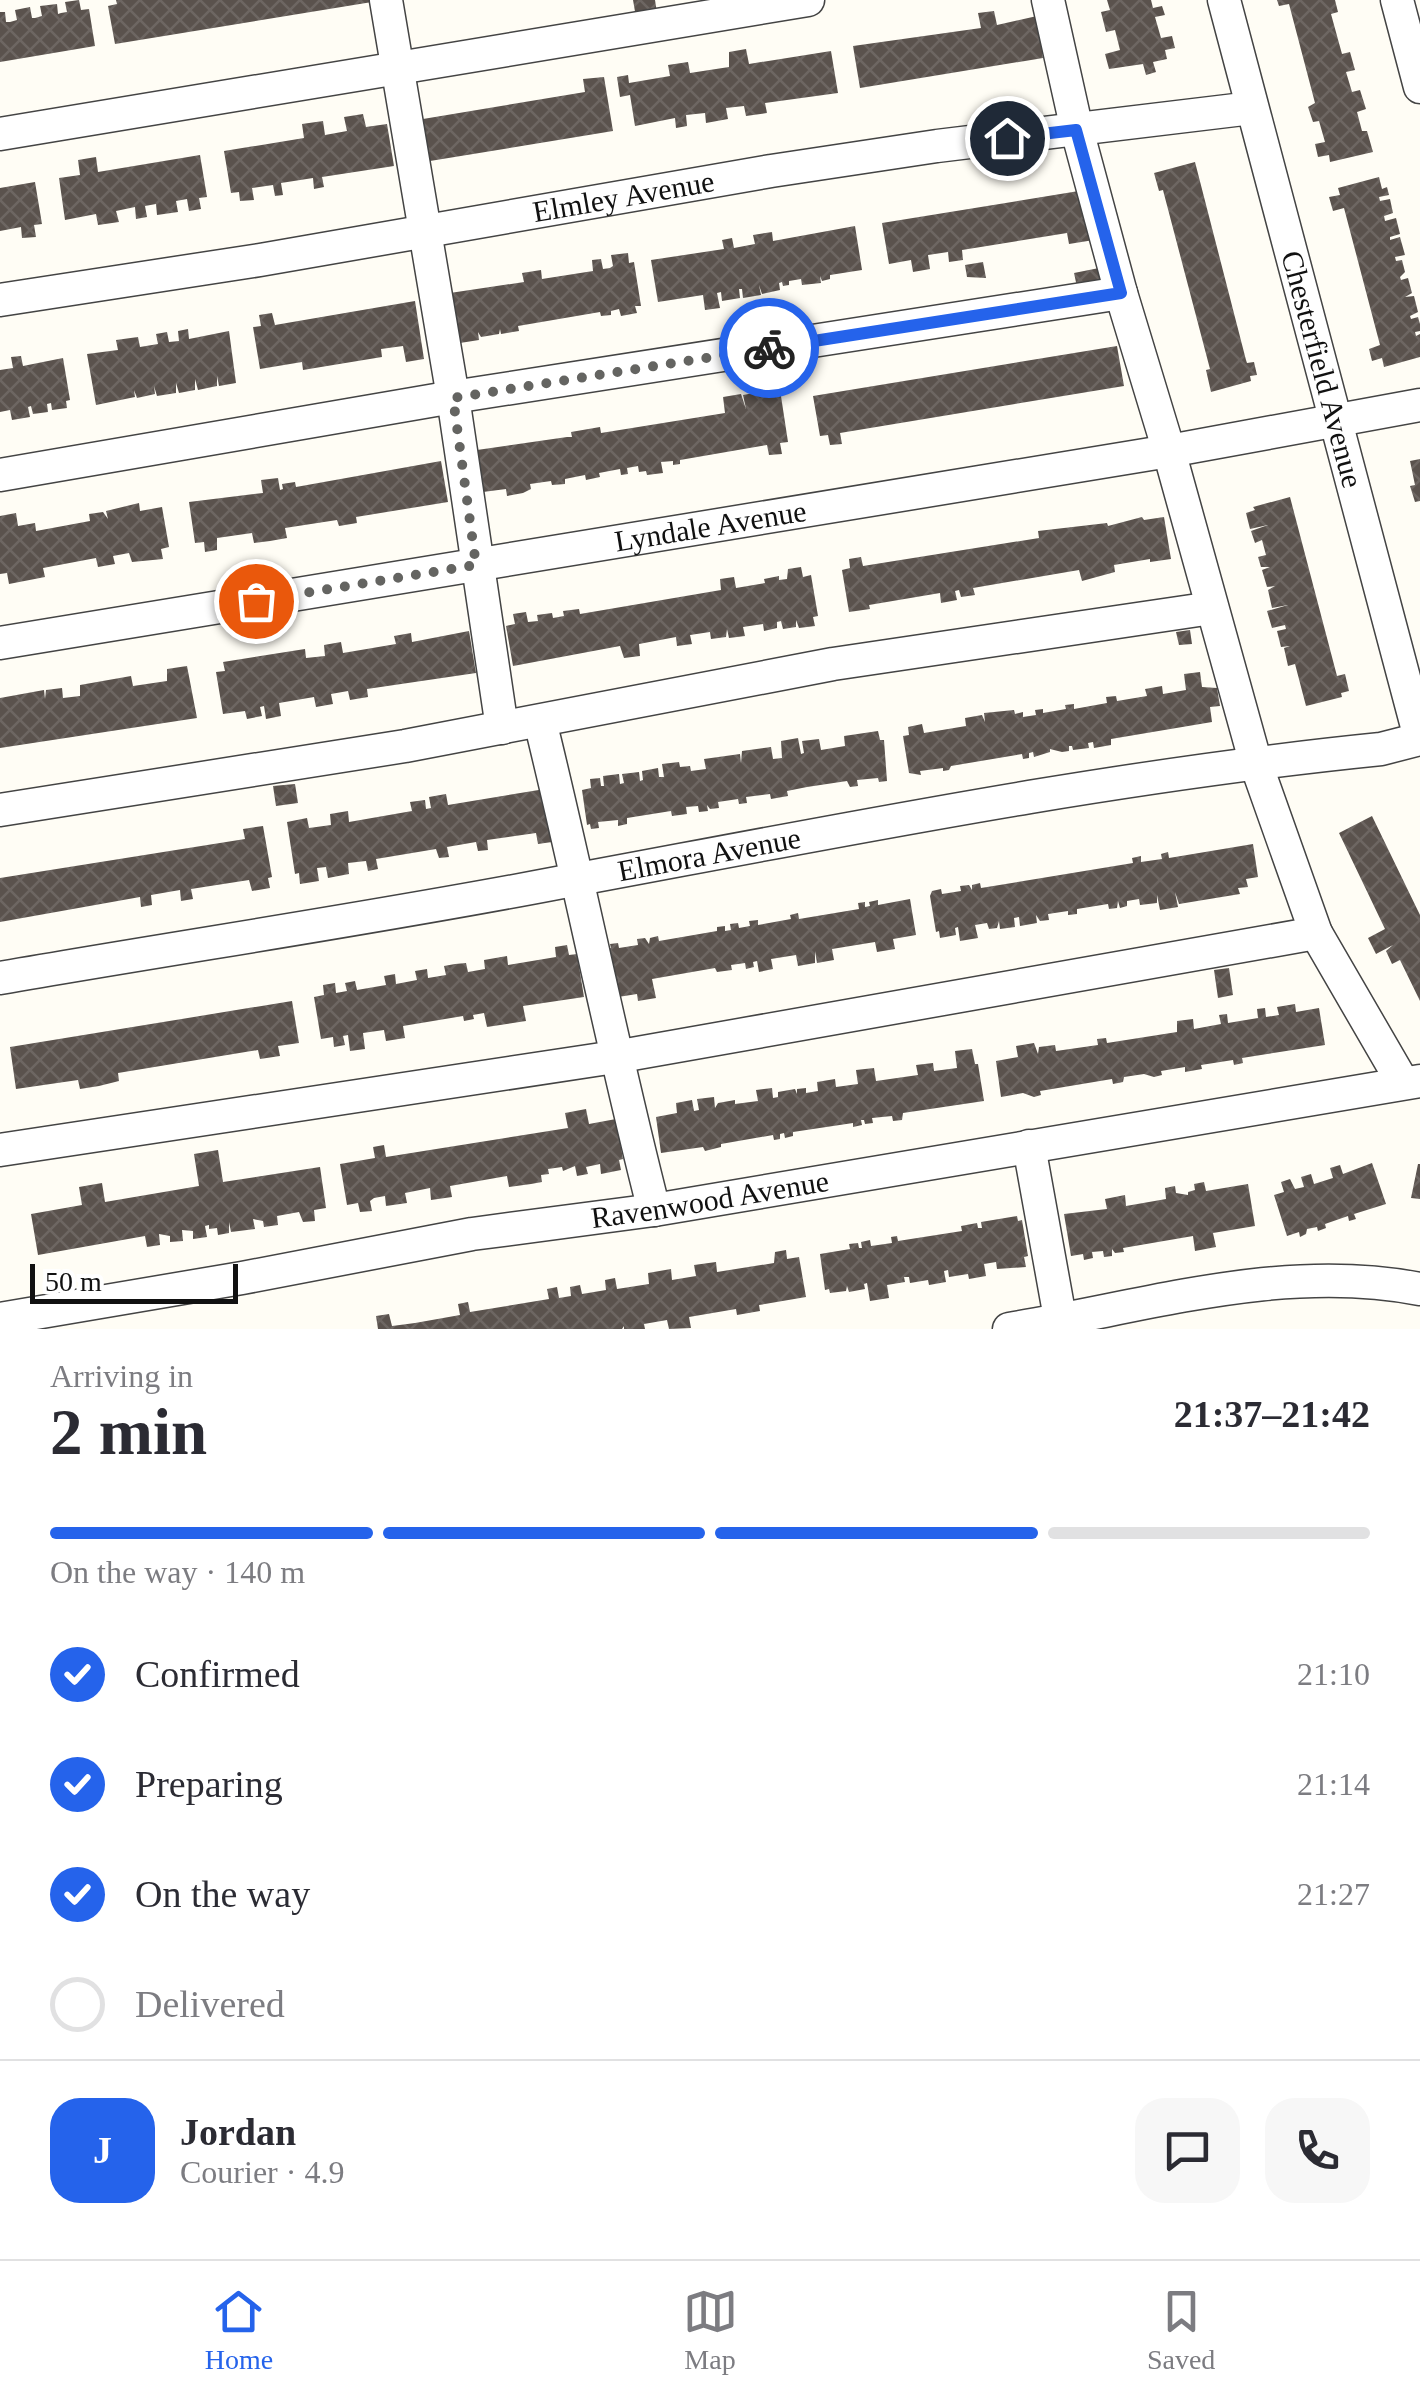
<!DOCTYPE html>
<meta charset="utf-8">
<style>
body{margin:0;font-family:"Times New Roman",serif;background:#f7f7f7;color:#2b2b33;height:100vh;display:flex;flex-direction:column;font-size:38px;white-space:nowrap}
*{box-sizing:border-box;margin:0}
p{font-size:32px;color:#7c7c81}
.icon{flex:none;width:55px;height:55px;fill:none;stroke:currentColor;stroke-width:2;stroke-linecap:round;stroke-linejoin:round}
.map{position:relative;height:1329px;overflow:hidden}
.details{display:flex;flex-direction:column;background:#fff;flex:1}
.details>*{flex:none}
.scale{position:absolute;left:30px;bottom:25px;width:208px;box-sizing:border-box;padding-left:10px;border:5px solid #111;border-top:0;font-size:28px;line-height:35px;white-space:nowrap;color:#111;-webkit-text-stroke:8px #fff;paint-order:stroke}
.pin{position:absolute;display:grid;place-items:center;width:85px;height:85px;color:#fff;margin:-42px;border:5px solid #fff;border-radius:50%;box-shadow:0 2px 10px #0007}
.courier{position:absolute;display:grid;place-items:center;width:100px;height:100px;margin:-50px;border:8px solid #2563eb;border-radius:50%;background:#fff;color:#222;box-shadow:0 2px 12px #0007}
.headline em{font-style:normal;font-weight:800}
.headline div{display:flex;flex-direction:column-reverse}
.headline{display:flex;align-items:center;justify-content:space-between;height:170px;padding:0 50px}
h1{font-size:65px;font-weight:800;line-height:75px}
.bar{display:grid;grid-template-columns:repeat(4,1fr);gap:15px 10px;align-content:center;height:120px;padding:0 50px}
.bar i{height:12px;border-radius:8px;background:#e1e1e2}
.bar .current{background:#2563eb}
.bar p{grid-column:span 4}
.line{display:flex;align-items:center;gap:25px;padding:0 50px;border-top:2px solid #e1e1e2}
.line div{flex:1}
.round{display:grid;place-items:center;flex:none;width:105px;height:105px;border-radius:30px;background:#f7f7f7}
ol{padding:0 50px;list-style:none}
li{display:flex;align-items:center;gap:30px;height:110px}
li p{margin-inline-start:auto}
li .icon{padding:10px;border-radius:50%;background:#2563eb;color:#fff;stroke-width:4}
li:last-child{color:#7c7c81}
li i{width:55px;height:55px;border:5px solid #e1e1e2;border-radius:50%}
.tab-bar{display:flex;justify-content:space-around;align-items:center;height:140px;border-top:2px solid #e1e1e2;background:#fff;font-size:28px;color:#7c7c81}
.tab-bar a{display:grid;justify-items:center;gap:5px}
.tab-bar .current{color:#2563eb}
.map>svg:first-child{display:block}
.building{fill:url(#building-cross-hatch)}
.lines{fill:none;stroke-linecap:round;stroke-linejoin:round}
.minor-casing{stroke:#444;stroke-width:35}
.minor{stroke:#fff;stroke-width:32}
.done{stroke:#646461;stroke-width:10;stroke-dasharray:0 18}
.route{stroke:#2563eb;stroke-width:12}
.labels{text-anchor:middle;stroke-width:10;stroke-linejoin:round;paint-order:stroke}
.street-label{font-size:30px;fill:#111;stroke:#fff}
</style>
<div class="map">
<svg width="1420" height="1329" viewBox="0 0 1420 1329">
<defs>
<pattern id="building-cross-hatch" width="8" height="8" patternUnits="userSpaceOnUse" patternTransform="scale(2.5)"><rect width="8" height="8" fill="#5a524d"/><path d="M0 0l8 8M0 8l8-8" fill="none" stroke="#6d6662"/></pattern>
</defs>
<rect width="100%" height="100%" fill="#fffdf5"/>
<!-- building -->
<path class="building" d="M79,0L81,10L89,9L95,46L0,62V12H5L6,22H10L17,20L15,10L30,7L32,18H35L42,16L40,6L57,4L58,14L61,13L67,12L65,2Z
M116,0H372V2L115,44L108,6L117,4Z
M633,0H655L658,19L637,23Z
M1107,0H1151L1153,8L1162,6L1165,15L1155,17L1161,38L1172,36L1175,48L1165,50L1167,59L1153,62L1156,72L1146,75L1143,64L1109,69L1105,54L1120,50L1115,30L1106,32L1101,12L1110,10Z
M1277,0H1335L1338,12L1331,14L1342,54L1350,52L1355,70L1346,72L1352,92L1360,90L1366,109L1357,112L1362,131H1367L1373,152L1330,162L1329,155L1318,157L1315,144L1325,142L1319,121L1313,122L1308,107L1315,103L1289,4L1279,6Z
M994,11L997,25L1037,16L1043,58L860,88L853,46L981,28L978,13Z
M746,49L749,64L831,51L838,93L765,103L767,113L746,116L744,106L726,108L728,119L706,123L705,113L686,115L687,126L676,128L675,118L635,126L630,95L620,97L617,77L628,75L629,83L670,76L668,65L688,62L690,73L729,67V52Z
M604,77L613,131L430,161L423,119L585,92L583,79Z
M363,114L366,127L387,124L394,166L322,177L324,187L314,189L313,178L281,183L283,195L275,196L273,185L252,188L254,200L240,201L239,192L231,193L224,151L304,138L302,124L323,121L325,135L347,131L344,117Z
M200,155L207,197L199,198L201,209L189,211L187,199L176,201L178,212L157,215L156,204L145,206L147,217L136,219L135,207L116,211L119,222L98,225L96,214L65,220L59,178L80,175L78,160L96,157L98,172Z
M1195,162L1246,360L1247,363L1254,362L1257,375L1250,376L1251,381L1211,392L1206,370L1210,369L1164,194L1163,190L1159,191L1154,173Z
M1379,177L1382,189L1387,187L1389,195L1379,197L1380,201L1390,199L1393,213L1384,216L1385,221L1396,218L1400,234L1390,237V240L1400,237L1405,255L1395,257L1396,261L1402,260L1405,272L1400,277L1401,280L1408,278L1412,293L1405,297L1414,296L1418,312L1410,316L1411,319L1418,317L1420,324V331L1415,332L1416,336L1420,334V357L1384,367L1382,358L1372,361L1369,349L1380,345L1344,208L1333,211L1329,197L1340,195L1338,188Z
M35,182L42,224L34,225L36,237L22,238L21,227L0,231V188Z
M1091,189L1100,239L1069,244L1067,233L962,250L963,260L949,262L948,252L928,255L930,269L913,272L911,260L889,264L882,223Z
M855,226L862,270L830,275V279L822,281L820,276L821,283L802,285L801,279L789,281V285L783,286L782,282L779,283L780,290L762,294L759,285L761,295L743,298L742,289H739L740,298L722,301L721,292L717,293L720,308L705,310L703,295L658,302L651,260L724,249L722,240L732,238L734,248L755,244L753,235L772,232L773,241Z
M628,253L629,263L634,262L641,306H635L637,313L621,316L619,309L611,311V315L601,316L600,312L518,326L519,331L501,334L500,329L499,334L481,337L478,332L479,340L460,343L450,293L524,282L522,273L541,270L542,279L593,271L592,260L601,259L603,269L610,268L613,266L611,255Z
M983,262L986,278L967,277L965,265Z
M1099,268L1102,283L1077,287L1074,273Z
M415,301L424,359L406,362L403,346L381,349L382,357L321,367L303,370L302,362L260,369L253,327L261,326L259,315L272,313L275,325Z
M188,329L189,339L229,331L236,383L219,386L217,376V386L198,390L195,379V390L179,393L176,383V393L157,396L154,386L155,394L137,398L134,390L135,397L96,405L87,354L118,350L116,340L138,337L140,347L158,344L156,334L167,332L169,342L179,341L178,331Z
M1117,346L1124,386L840,433L842,444L830,445L828,435L820,436L813,396Z
M21,356L23,366L63,358L70,400L66,401L67,408L52,410L51,403L47,404L48,412L33,414L31,406L28,407L30,417L12,420L10,410L0,412V370L13,368L11,357Z
M779,383L788,442L780,443L782,454L769,455L767,445L680,460V464L673,465V461L661,462L663,473L647,475L646,471L639,472L638,466L627,468L628,474L621,475L620,469L599,473L600,477L586,480L585,475L565,479V484L552,485L551,481L530,484L531,489L523,493L507,496L506,489L483,492L477,450L567,437H572L571,432L600,427L601,433L725,413L723,397L741,394L746,409L743,395L759,392L758,386Z
M1420,459V501L1415,502L1410,486L1415,485L1410,461Z
M441,461L448,502L356,517L357,523L339,526L337,520L285,528L287,538L270,541L254,543L252,533L217,538V550L205,552L204,542L195,543L189,502L263,493L261,480L278,478L280,490L283,489L282,484L295,482L296,487Z
M1290,497L1337,676L1345,674L1349,691L1341,693L1342,697L1306,706L1295,664L1288,666L1284,648L1290,646L1281,647L1277,631L1286,629L1285,625L1272,628L1267,611L1288,605L1272,608L1268,590L1275,586L1267,587L1262,570L1270,567H1261L1258,557L1266,555L1262,540L1255,543L1251,531L1268,525L1250,529L1246,513L1255,510L1253,507Z
M139,503L140,511L162,507L169,547L161,549L163,559L132,562L129,553L113,556L115,564L98,567L96,558L43,568L45,577L9,584L7,573L0,574V516L16,513L18,526L35,523L36,531L90,521L89,514L103,512L108,519L106,511Z
M1142,517L1144,520L1164,517L1171,559L1150,562V559L1114,565L1115,572L1082,581L1079,570L973,588L975,595L961,597L959,590L955,591L957,600L941,603L940,593L869,605L870,609L849,612L842,570L850,568L849,559L861,557L863,566L1039,538L1038,531L1107,523L1108,526Z
M801,567L803,577L811,575L818,616L813,617L815,626L799,628L796,620V627L783,629L781,621L777,622V628L764,631L763,624L743,627L745,636L729,638L727,629L726,637L711,639L710,632L690,635L692,644L677,646L676,637L639,644L640,656L624,658L620,646L513,666L506,626L515,624L513,614L526,612L528,622L538,621L537,615L552,613L553,618L564,616L563,611L579,609L580,614L721,590L720,579L734,577L736,588L765,583L764,579L779,576V580L787,579L788,569Z
M1190,630L1192,644L1179,645L1176,632Z
M469,631L476,673L367,689L368,697L350,700L348,691L331,694L333,704L316,707L314,697L279,703L281,716L266,719L264,706L260,707L262,716L247,719L245,711L223,714L216,672L225,671L223,662L305,649L306,658L325,656L324,645L341,642L343,653L396,644L394,636L411,633L412,642Z
M187,666L197,718L0,748V698L44,690L45,699L46,690L62,688L63,698L80,696V685L131,676L133,686L167,681V669Z
M1200,672L1202,687L1217,688L1220,706L1210,707L1212,722L1111,739V745L1094,748L1093,742L1088,743L1089,748L1073,750L1072,746H1069V751L1062,752L1050,749V752L1034,757L1033,752L1029,753V758L1023,759L1022,754L951,766L949,770L943,771V768L920,771L921,775L909,773L903,736L909,735L908,727L922,724L924,733L966,726L965,718L982,715L985,722L984,713L1014,710L1015,714L1023,712V717L1036,715L1035,710L1043,709V713L1066,709L1065,705L1074,704V709L1107,703L1106,697L1116,696L1117,701L1147,696L1145,689L1162,686L1163,694L1186,690L1184,674Z
M878,731L880,740H884L887,781L879,782L878,778L857,780L858,786L850,787L847,781L807,787L787,791L788,796L771,799L770,794L746,797L747,803L739,804L738,799L718,802L719,808L710,809L707,805L708,811L699,812L698,806L686,807L687,814L672,816L671,811L627,818V824L618,826V820L598,822L599,828L591,829L590,824L587,825L582,790L591,788L590,779L600,778L601,786H604L603,776L619,774L620,784L624,783L622,774L639,772L640,781L643,780L642,771L658,768L659,777H664L662,764L679,762L680,767L690,766L691,771L706,769L704,759L740,754L741,763L742,751L771,747L773,759L782,758L781,741L798,738L801,754L804,753L802,741L819,739L821,750L845,746L844,736Z
M295,784L298,803L276,806L273,786Z
M551,788L552,842L538,844L536,833L487,840L488,850L478,851L476,842L447,847L449,857L439,858L436,849L376,859L378,869L368,871L366,861L348,863L349,874L328,878L326,867L317,868L319,881L300,884L299,873L295,874L287,822L307,818L309,828L331,825L330,814L348,811L349,822L412,811L410,802L425,800L426,809L431,808L429,797L446,794L448,805Z
M1372,816L1420,915V1001L1400,960L1392,964L1386,951L1393,945L1376,954L1368,938L1385,929L1339,833Z
M263,826L272,877L268,878L270,888L252,891L249,880L191,889L193,899L181,901L180,890L151,895L152,905L141,907L140,897L0,922V878L245,839L243,829Z
M1253,844L1258,877L1246,879L1248,887L1238,888L1240,894L1179,904L1175,892L1178,907L1160,910L1157,895V903L1140,905L1139,899L1127,901V906L1120,908L1118,901L1117,908L1109,909L1108,904L1077,909V914L1068,915V911L1048,914L1049,920L1040,921L1036,915L1037,923L1020,926L1019,917L1014,918L1015,927L1000,929L999,921L997,928L989,929L987,923L975,925L978,938L960,941L958,927L955,928L956,935L940,938L939,931L936,932L930,896L932,891L941,889L942,894L961,891L960,886L969,885L972,890V885L980,883L981,888L1133,863L1132,858L1141,856V862L1162,859L1161,854L1168,852L1169,858Z
M910,899L916,935L893,939L895,949L877,952L875,942L832,949L834,960L817,963L815,951V963L798,966L796,955L771,959L773,969L759,972L757,961L753,962L754,967L746,969L745,963L731,965L732,970L717,972L715,968L652,979L656,998L638,1001L637,994L618,997L607,949L611,948L610,944L618,943L619,948L638,945L637,939L645,938L649,944L650,938L658,936L659,941L717,931V927L725,926V931L731,930L730,924L738,923L739,928L750,926L749,921L758,920V925L791,919L790,915L798,913L799,919L859,909L858,903L865,902V907L870,906L869,902L878,900V905Z
M567,945L569,955L577,954L584,997L523,1006L526,1021L487,1027L484,1013L473,1015L474,1019L464,1021L463,1016L403,1026L405,1038L386,1041L384,1030L363,1033L365,1049L350,1051L348,1035L343,1036L345,1045L334,1047L333,1037L321,1039L314,997L324,995L323,985L335,983L336,993L347,991L345,983L355,981L357,990L386,985L384,976L395,974L396,984L417,980L415,971L427,969L428,978L446,975L444,966L455,964L466,963L468,972L485,969L484,960L507,956L508,965L556,957L555,947Z
M1229,968L1233,995L1218,998L1214,970Z
M292,1001L299,1043L278,1046L280,1056L260,1059L258,1050L118,1073L119,1081L99,1086L80,1089L78,1080L16,1089L10,1047Z
M1295,1004L1296,1012L1319,1008L1325,1045L1242,1058L1243,1063L1234,1065L1233,1060L1201,1065L1202,1069L1185,1072V1067L1161,1071L1162,1075L1154,1077L1144,1074L1124,1077L1123,1082L1113,1084L1112,1079L1040,1091L1041,1095L1034,1097L1023,1093L1001,1097L996,1061L1018,1057L1016,1046L1034,1043L1038,1054L1039,1047L1055,1045L1056,1051L1098,1045L1097,1039L1106,1038L1107,1043L1177,1032V1021L1193,1019L1194,1029L1221,1024L1219,1015L1227,1014L1228,1023L1258,1018L1257,1009L1265,1008L1266,1017L1279,1015L1277,1007Z
M972,1049L975,1064H978L984,1101L903,1113L902,1120L893,1121L892,1116L872,1118L873,1123L865,1124L864,1120H861L862,1125L853,1127V1123L793,1132V1136L785,1138L784,1133L780,1134V1139L774,1140L773,1135L721,1144V1147L705,1151L703,1147L661,1153L656,1117L677,1113L676,1103L692,1100L694,1111L699,1110L697,1099L714,1097L715,1108L718,1103L735,1100V1104L758,1101L756,1090L772,1088L773,1098L778,1097V1092L795,1089L797,1094V1089L806,1088V1093L818,1091L817,1082L835,1079L836,1087L858,1084L856,1070L874,1068L876,1081L918,1075L916,1065L933,1063L934,1071L957,1068L955,1051Z
M586,1109L589,1124L616,1119L623,1159L619,1160L621,1170L601,1174L600,1164L586,1167L588,1174L577,1176L575,1166L563,1171L562,1167L548,1169L549,1174L541,1175L542,1182L531,1184L509,1187L507,1176L450,1186L452,1197L431,1200L430,1188L405,1193L407,1203L386,1206L385,1196L374,1198L370,1201L372,1211L360,1212L358,1203L347,1205L340,1164L375,1158L373,1147L384,1145L386,1157L568,1128L565,1113Z
M218,1150L223,1182L320,1167L326,1208L314,1210L315,1221L303,1222L299,1212L277,1216L278,1225L264,1227L263,1221L253,1219L255,1229L231,1232L229,1222V1233L218,1235L217,1228L209,1229V1225L205,1226L207,1237L193,1239V1231L182,1230L183,1241L170,1242V1236L159,1234L160,1245L147,1247L145,1236L38,1255L31,1214L82,1205L79,1187L102,1183L105,1202L199,1186L194,1154Z
M1372,1163L1386,1204L1354,1214L1356,1219L1349,1221L1348,1216L1325,1224L1326,1228L1318,1231L1317,1227L1307,1229L1306,1234L1300,1237L1299,1232L1287,1236L1274,1195L1284,1192L1281,1182L1290,1179L1295,1189L1304,1187L1301,1177L1311,1174L1314,1184L1333,1178L1330,1168L1340,1165L1343,1174Z
M1418,1164H1420V1199L1411,1198Z
M1204,1182L1206,1191L1248,1184L1255,1226L1213,1233L1216,1247L1195,1251L1193,1236L1123,1248L1124,1252L1115,1253L1112,1249V1256L1104,1257L1103,1251L1092,1252L1093,1258L1084,1260L1083,1254L1071,1256L1064,1214L1107,1209L1105,1199L1125,1195L1126,1206L1166,1199L1165,1188L1175,1186L1176,1193L1188,1195V1192L1195,1190L1194,1184Z
M1017,1216L1018,1221L1022,1220L1028,1256L1024,1257L1026,1267L997,1269L996,1262L984,1264L986,1276L969,1279L968,1274L949,1277L948,1270L944,1271L946,1282L929,1285L928,1280L910,1283L909,1277H904L905,1282L887,1285L889,1298L870,1301L867,1283L864,1284L865,1289L849,1292L847,1286L846,1291L830,1293L829,1289L825,1290L820,1254L850,1249L849,1244L858,1243L859,1248H862L861,1242L870,1240L871,1246L892,1243L891,1237L897,1236L898,1241L962,1231L961,1226L977,1223L978,1228H982L981,1222Z
M786,1250L787,1259L799,1257L806,1297L759,1305L760,1311L737,1315L736,1309L689,1317L691,1328L669,1329L667,1320L644,1324L645,1329H624V1326L622,1329H378L376,1316L389,1314L392,1326L415,1323L460,1315L458,1304L468,1302L470,1312L549,1299L547,1289L557,1287L559,1298L571,1296L570,1287L580,1285L582,1294L606,1290L605,1280L615,1278L617,1289L649,1284L648,1273L671,1269L672,1280L696,1276L694,1265L716,1262L717,1272L774,1263L775,1252Z"/>
<g class="lines">
<!-- minor casing -->
<g class="minor-casing">
<g id="minor">
<path d="M386,0L453,397L502,728"/>
<path d="M1048,0L1077,130L1121,293L1169,451L1256,764L1316,933L1403,1083"/>
<path id="s1" d="M1224,0L1420,738"/>
<path d="M1397,0L1420,87"/>
<path d="M0,134L808,0"/>
<path id="s2" d="M0,300L260,260L771,171L937,146L1252,108"/>
<path d="M0,475L453,397L1121,293"/>
<path id="s3" d="M0,643L1169,451L1420,405"/>
<path d="M540,721C580,883 612,1047 654,1210"/>
<path d="M0,810L405,746L833,664L1212,608"/>
<path id="s4" d="M0,978C184,946 369,919 552,884C828,833 1102,777 1381,749L1420,739"/>
<path d="M1029,1146L1062,1329"/>
<path d="M0,1150L615,1057L1316,933"/>
<path id="s5" d="M0,1319L242,1278L472,1234L654,1210L1420,1081"/>
<path d="M1009,1329C1144,1307 1282,1262 1420,1289"/>
</g>
</g>
<!-- minor -->
<use href="#minor" class="minor"/>
</g>
<g class="lines">
<!-- done -->
<path class="done" d="M256,601L476,565L453,398L769,348"/>
<!-- route -->
<path class="route" d="M769,348L1121,293L1076,130L1007,138"/>
</g>
<g class="labels">
<!-- street labels -->
<g class="street-label">
<text dy="10" stroke="none"><textPath href="#s2" startOffset="632">Elmley Avenue</textPath></text>
<text dy="10" stroke="none"><textPath href="#s1" startOffset="382">Chesterfield Avenue</textPath></text>
<text dy="10" stroke="none"><textPath href="#s3" startOffset="720">Lyndale Avenue</textPath></text>
<text dy="10" stroke="none"><textPath href="#s4" startOffset="720">Elmora Avenue</textPath></text>
<text dy="10" stroke="none"><textPath href="#s5" startOffset="720">Ravenwood Avenue</textPath></text>
</g>
</g>
</svg>
<div class="scale">50 m</div>
<div class="pin" style="left:256px;top:601px;background:#ea580c"><svg class="icon" aria-label="bag" viewBox="0 0 24 24"><path d="M5 8h14l-1 12H6zM9 8a3 3 0 0 1 6 0"/></svg></div>
<div class="pin" style="left:1007px;top:138px;background:#1f2937"><svg class="icon" aria-label="home" viewBox="0 0 24 24"><path d="M3 11l9-7 9 7M6 9v11h12V9"/></svg></div>
<div class="courier" style="left:769px;top:348px"><svg class="icon" aria-label="bike" viewBox="0 0 24 24"><circle cx="6" cy="16" r="4"/><circle cx="18" cy="16" r="4"/><path d="M6 16l4-8h5l3 8M10 8l3 8H6M13 5h3"/></svg></div>
</div>
<section class="details">
<div class="headline"><div><h1>2 min</h1><p>Arriving in</p></div><em>21:37–21:42</em></div>
<div class="bar"><i class="current"></i><i class="current"></i><i class="current"></i><i></i><p>On the way · 140 m</p></div>
<ol>
<li><svg class="icon" aria-label="check" viewBox="0 0 24 24"><path d="M5 12l5 5 9-10"/></svg>Confirmed<p>21:10</p></li>
<li><svg class="icon" aria-label="check" viewBox="0 0 24 24"><path d="M5 12l5 5 9-10"/></svg>Preparing<p>21:14</p></li>
<li><svg class="icon" aria-label="check" viewBox="0 0 24 24"><path d="M5 12l5 5 9-10"/></svg>On the way<p>21:27</p></li>
<li><i></i>Delivered</li>
</ol>
<div class="line" style="height:180px"><b class="round" style="background:#2563eb;color:#fff">J</b><div><b>Jordan</b><p>Courier · 4.9</p></div><a class="round"><svg class="icon" aria-label="chat" viewBox="0 0 24 24"><path d="M4 5h16v11H9l-5 4z"/></svg></a><a class="round"><svg class="icon" aria-label="phone" viewBox="0 0 24 24"><path d="M5 4h4l2 5-3 2q2 4 5 5l2-3 5 2v4C11 20 4 13 5 4z"/></svg></a></div>
</section>
<nav class="tab-bar">
<a class="current"><svg class="icon" aria-label="home" viewBox="0 0 24 24"><path d="M3 11l9-7 9 7M6 9v11h12V9"/></svg>Home</a>
<a><svg class="icon" aria-label="map" viewBox="0 0 24 24"><path d="M3 6l6-2 6 2 6-2v14l-6 2-6-2-6 2zM9 4v14M15 6v14"/></svg>Map</a>
<a><svg class="icon" aria-label="saved" viewBox="0 0 24 24"><path d="M7 4h10v16l-5-4-5 4z"/></svg>Saved</a>
</nav>
